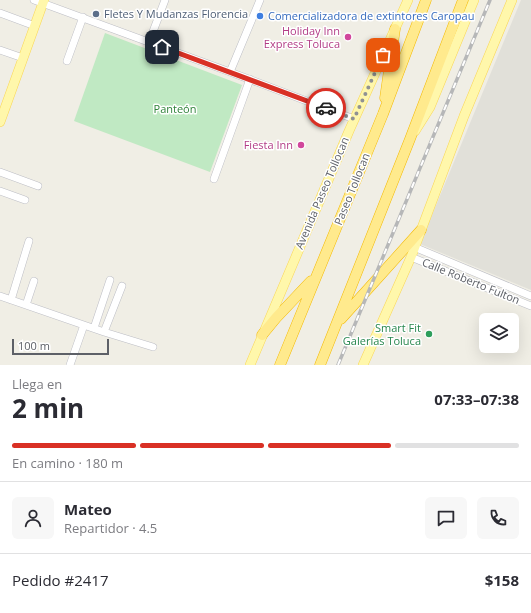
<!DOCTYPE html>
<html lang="es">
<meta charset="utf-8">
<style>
body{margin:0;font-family:"Open Sans",sans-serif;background:#f7f7f7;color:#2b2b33;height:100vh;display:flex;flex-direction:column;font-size:15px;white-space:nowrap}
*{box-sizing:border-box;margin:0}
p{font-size:13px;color:#7c7c81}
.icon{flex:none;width:22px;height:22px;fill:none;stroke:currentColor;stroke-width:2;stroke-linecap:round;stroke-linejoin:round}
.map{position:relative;height:365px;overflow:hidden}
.drawer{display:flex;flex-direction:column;background:#fff;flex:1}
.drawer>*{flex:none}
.tools{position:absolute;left:479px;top:313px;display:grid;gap:8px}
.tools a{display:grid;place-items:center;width:40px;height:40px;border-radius:6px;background:#fff;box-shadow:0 4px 16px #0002;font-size:20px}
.scale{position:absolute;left:12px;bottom:10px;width:97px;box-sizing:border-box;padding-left:4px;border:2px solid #5d6067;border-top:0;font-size:11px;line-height:14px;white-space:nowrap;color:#5d6067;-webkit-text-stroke:3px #fff;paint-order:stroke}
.pin{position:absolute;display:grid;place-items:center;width:34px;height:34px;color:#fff;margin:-17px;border-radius:8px;box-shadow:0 2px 6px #0006}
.courier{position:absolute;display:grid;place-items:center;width:40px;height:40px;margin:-20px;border:3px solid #d93025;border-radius:50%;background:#fff;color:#222;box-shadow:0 1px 5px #0007}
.headline em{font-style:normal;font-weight:700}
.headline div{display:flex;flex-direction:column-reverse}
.headline{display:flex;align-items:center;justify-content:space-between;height:68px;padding:0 12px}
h1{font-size:26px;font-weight:700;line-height:30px}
.bar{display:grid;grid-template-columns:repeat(4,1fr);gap:6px 4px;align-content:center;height:48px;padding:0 12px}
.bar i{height:5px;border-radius:3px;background:#e1e1e2}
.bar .on{background:#d93025}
.bar p{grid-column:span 4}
.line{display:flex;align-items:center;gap:10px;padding:0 12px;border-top:1px solid #e1e1e2}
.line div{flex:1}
.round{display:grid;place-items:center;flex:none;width:42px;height:42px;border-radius:6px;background:#f7f7f7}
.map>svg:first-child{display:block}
.industrial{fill:#e1e0d9}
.green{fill:#c0e9c3}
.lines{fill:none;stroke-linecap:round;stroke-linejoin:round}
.minor-casing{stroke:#bdbec5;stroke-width:8}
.major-casing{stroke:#fad754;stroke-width:10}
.highway-casing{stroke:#f5ba00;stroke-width:11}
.minor{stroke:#fff;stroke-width:7}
.major{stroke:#fff7ab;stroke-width:9}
.highway{stroke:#ffea8d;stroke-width:10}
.rail-casing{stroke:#b6b7b8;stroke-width:3.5}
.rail{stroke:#fff;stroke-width:2;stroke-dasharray:6;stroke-linecap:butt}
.done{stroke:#909293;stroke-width:4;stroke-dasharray:0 7.2}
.route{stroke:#d93025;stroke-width:5}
.service-dot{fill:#5c6f8a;stroke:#fff;stroke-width:1.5}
.shop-dot{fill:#3f7fe0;stroke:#fff;stroke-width:1.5}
.hotel-dot{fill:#d1479c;stroke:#fff;stroke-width:1.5}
.leisure-dot{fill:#2e9e5b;stroke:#fff;stroke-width:1.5}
.labels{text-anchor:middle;stroke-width:3;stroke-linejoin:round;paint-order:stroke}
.service-label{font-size:11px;fill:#4e5e75;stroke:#fff;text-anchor:start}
.shop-label{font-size:11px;fill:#366cbe;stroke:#fff;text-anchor:start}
.hotel-label{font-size:11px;fill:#b23c85;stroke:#fff;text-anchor:end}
.park-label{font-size:11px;fill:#2f8339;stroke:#fff}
.street-label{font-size:11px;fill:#5d6067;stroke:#fff}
.leisure-label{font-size:11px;fill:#27864d;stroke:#fff;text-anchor:end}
</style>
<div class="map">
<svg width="531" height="365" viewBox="0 0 531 365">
<rect width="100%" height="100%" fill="#f0eee5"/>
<!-- industrial -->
<path class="industrial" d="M521,0H531V290L420,244Z"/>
<!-- green -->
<path class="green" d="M105,33L242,85L210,172L74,121Z"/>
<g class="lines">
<!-- minor casing -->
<g class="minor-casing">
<path id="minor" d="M34,0L230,72L354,119
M0,13L35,26
M149,42L165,0
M0,50L23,58
M67,61L83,17
M230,72L260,0
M0,172L38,186
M214,179L250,79
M0,191L25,200
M414,247L531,296
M411,257L531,306
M0,296L104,332L153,347
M11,300L29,241
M26,305L34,281
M94,328L110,280
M104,332L122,286
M70,365L84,325"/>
</g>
<!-- major casing -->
<g class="major-casing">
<path id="major" d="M0,122L44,0
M415,131L430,107L474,0
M250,365L349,131L408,0
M363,365L411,257L464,116L512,0"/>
</g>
<!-- highway casing -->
<g class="highway-casing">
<path id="highway" d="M385,98L395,29
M341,319L421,230
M262,335L276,318L311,281
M280,365L383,114L426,0
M320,365L410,139L463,0"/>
</g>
<!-- minor -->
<use href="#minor" class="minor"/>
<!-- major -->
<use href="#major" class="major"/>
<!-- highway -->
<use href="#highway" class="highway"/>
<!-- rail casing -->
<g class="rail-casing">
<path id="rail" d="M338,365L490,0"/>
</g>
<!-- rail -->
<use href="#rail" class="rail"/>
</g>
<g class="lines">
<!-- done -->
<path class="done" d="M326,108L354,119L383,55"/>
<!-- route -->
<path class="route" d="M162,47L326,108"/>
</g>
<!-- markers -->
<circle class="service-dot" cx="96" cy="14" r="4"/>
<circle class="shop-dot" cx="260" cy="16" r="4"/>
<g class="hotel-dot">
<circle cx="348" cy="37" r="4"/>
<circle cx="301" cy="145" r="4"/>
</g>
<circle class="leisure-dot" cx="429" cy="334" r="4"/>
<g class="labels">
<!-- service labels -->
<g class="service-label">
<text x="104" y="18">Fletes Y Mudanzas Florencia</text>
</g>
<!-- shop labels -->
<g class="shop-label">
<text x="268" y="20">Comercializadora de extintores Caropau</text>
</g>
<!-- hotel labels -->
<g class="hotel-label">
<text x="340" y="35">Holiday Inn<tspan x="340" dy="13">Express Toluca</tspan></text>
<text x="293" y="149">Fiesta Inn</text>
</g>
<!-- park labels -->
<g class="park-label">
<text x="175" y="113">Panteón</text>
</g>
<!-- street labels -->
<g class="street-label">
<text transform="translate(352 189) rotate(-68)" y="4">Paseo Tollocan</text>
<text transform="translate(322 193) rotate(-67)" y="4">Avenida Paseo Tollocan</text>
<text transform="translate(471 281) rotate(22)" y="4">Calle Roberto Fulton</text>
</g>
<!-- leisure labels -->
<g class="leisure-label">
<text x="421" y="332">Smart Fit<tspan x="421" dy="13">Galerías Toluca</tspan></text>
</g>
</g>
</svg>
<div class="tools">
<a><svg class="icon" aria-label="layers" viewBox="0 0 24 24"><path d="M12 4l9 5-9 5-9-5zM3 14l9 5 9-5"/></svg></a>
</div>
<div class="scale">100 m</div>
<div class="pin" style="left:383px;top:55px;background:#ea580c"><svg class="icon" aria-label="bag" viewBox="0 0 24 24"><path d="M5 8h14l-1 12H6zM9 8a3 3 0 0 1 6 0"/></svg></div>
<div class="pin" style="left:162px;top:47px;background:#1f2937"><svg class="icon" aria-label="home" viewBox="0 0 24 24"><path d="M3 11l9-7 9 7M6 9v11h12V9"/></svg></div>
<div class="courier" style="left:326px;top:108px"><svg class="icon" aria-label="car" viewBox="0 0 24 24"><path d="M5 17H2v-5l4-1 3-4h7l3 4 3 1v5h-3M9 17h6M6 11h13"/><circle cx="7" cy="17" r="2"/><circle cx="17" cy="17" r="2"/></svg></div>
</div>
<section class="drawer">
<div class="headline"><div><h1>2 min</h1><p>Llega en</p></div><em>07:33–07:38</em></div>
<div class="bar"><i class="on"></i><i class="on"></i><i class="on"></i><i></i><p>En camino · 180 m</p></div>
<div class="line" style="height:72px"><a class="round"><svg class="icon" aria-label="person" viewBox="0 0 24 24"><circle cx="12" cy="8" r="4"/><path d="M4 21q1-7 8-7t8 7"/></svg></a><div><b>Mateo</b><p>Repartidor · 4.5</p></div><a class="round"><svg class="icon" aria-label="chat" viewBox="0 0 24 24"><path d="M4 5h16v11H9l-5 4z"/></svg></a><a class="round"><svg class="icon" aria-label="phone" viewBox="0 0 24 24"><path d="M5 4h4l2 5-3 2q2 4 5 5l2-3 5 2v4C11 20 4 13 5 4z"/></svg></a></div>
<div class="line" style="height:52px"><div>Pedido #2417</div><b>$158</b></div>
</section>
